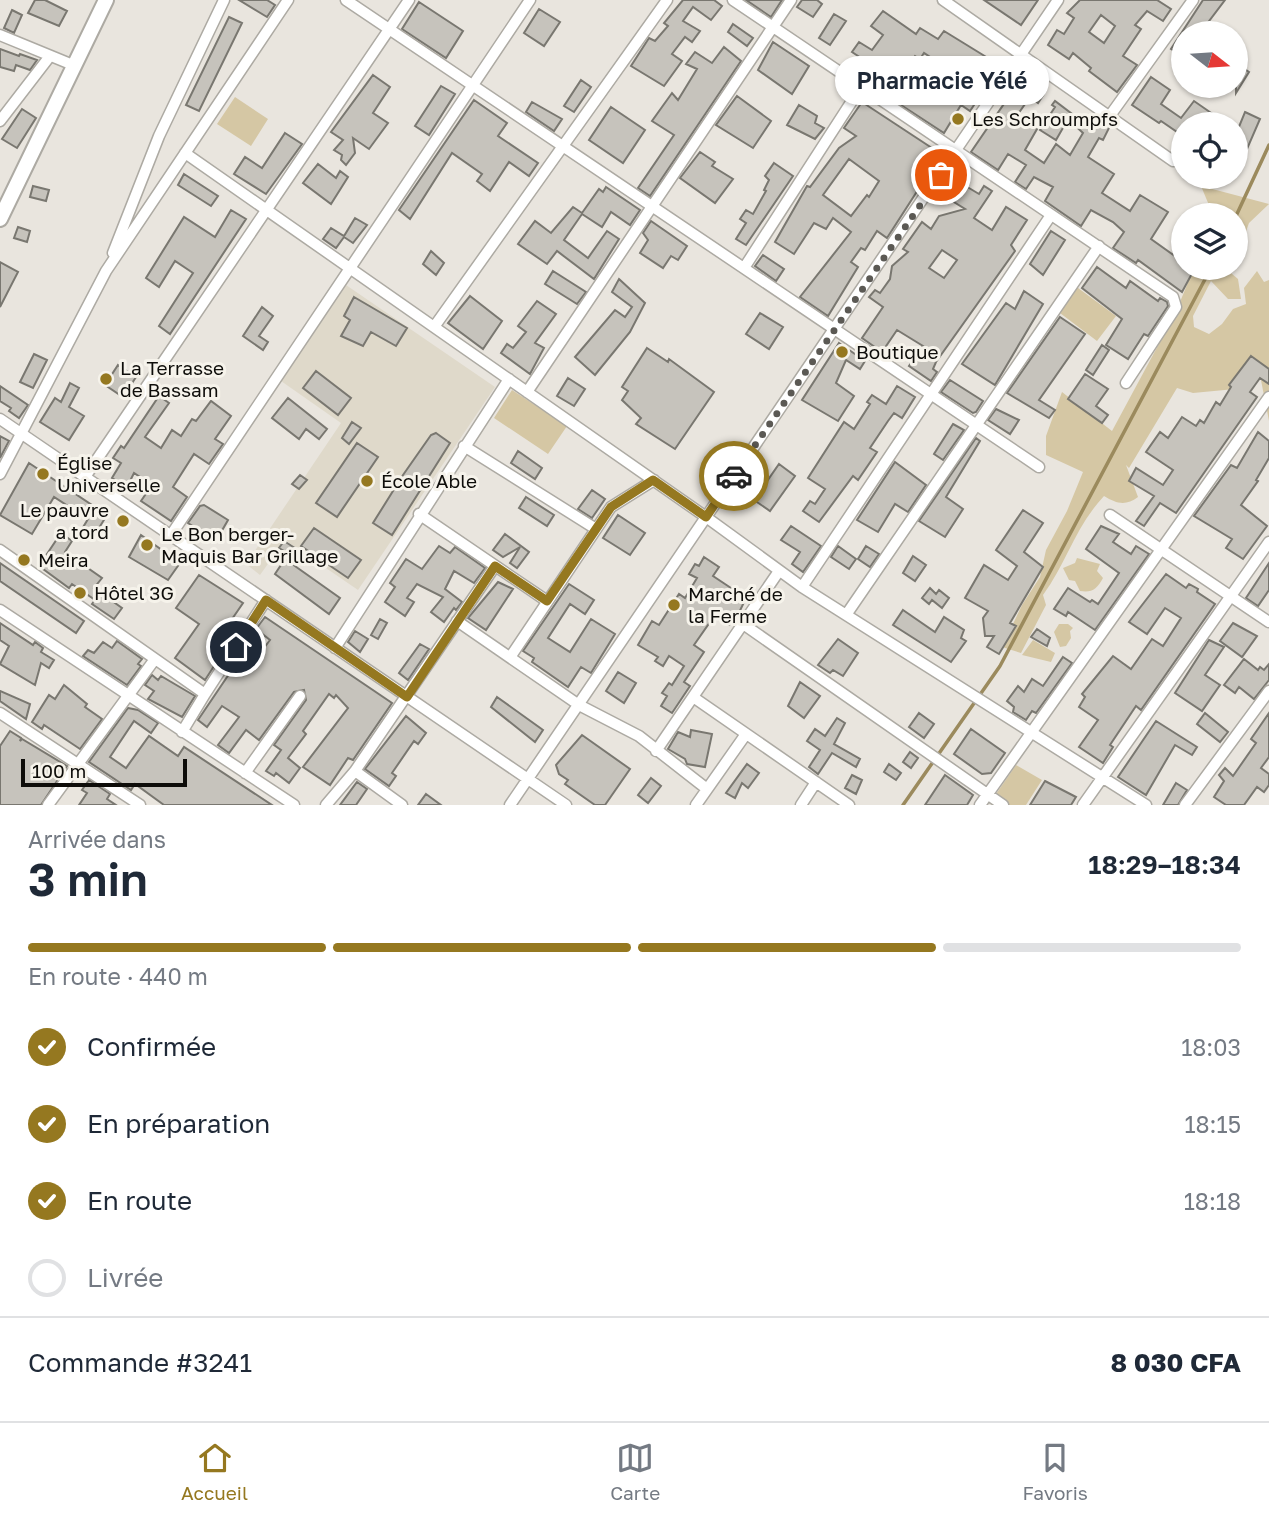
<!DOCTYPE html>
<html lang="fr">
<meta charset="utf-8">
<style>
body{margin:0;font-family:"Golos Text",sans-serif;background:#f2f2f3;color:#1f2937;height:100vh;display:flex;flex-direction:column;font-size:26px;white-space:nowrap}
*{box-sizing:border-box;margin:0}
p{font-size:23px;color:#747a83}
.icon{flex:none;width:38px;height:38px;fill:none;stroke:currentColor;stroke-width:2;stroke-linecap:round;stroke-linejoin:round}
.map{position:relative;height:805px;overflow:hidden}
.sheet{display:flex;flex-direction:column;background:#fff;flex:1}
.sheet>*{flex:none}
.needle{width:46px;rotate:107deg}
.controls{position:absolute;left:1171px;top:21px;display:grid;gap:14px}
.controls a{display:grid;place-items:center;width:77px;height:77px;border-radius:50%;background:#fff;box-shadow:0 2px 5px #0004;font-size:35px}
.scale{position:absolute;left:21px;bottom:18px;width:166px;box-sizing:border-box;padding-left:7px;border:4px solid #0e0d0a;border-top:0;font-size:19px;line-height:24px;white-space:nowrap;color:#0e0d0a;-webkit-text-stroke:5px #f6f3eb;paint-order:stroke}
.pin{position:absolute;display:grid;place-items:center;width:60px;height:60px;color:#fff;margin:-30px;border:4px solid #fff;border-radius:50%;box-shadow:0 2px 7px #0007}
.courier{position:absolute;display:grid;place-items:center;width:70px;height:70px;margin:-35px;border:5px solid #957820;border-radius:50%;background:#fff;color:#222;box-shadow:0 2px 9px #0007}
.bubble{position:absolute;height:49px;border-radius:24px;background:#fff;box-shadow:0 2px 5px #0004;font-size:23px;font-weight:600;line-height:49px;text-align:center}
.headline em{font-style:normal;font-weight:600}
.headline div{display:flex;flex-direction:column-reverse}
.headline{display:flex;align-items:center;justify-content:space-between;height:119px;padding:0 28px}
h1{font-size:46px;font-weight:600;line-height:52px}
.bar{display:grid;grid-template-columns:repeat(4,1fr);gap:10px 7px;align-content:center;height:84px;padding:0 28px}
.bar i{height:9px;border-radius:5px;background:#e0e1e3}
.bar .on{background:#957820}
.bar p{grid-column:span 4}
.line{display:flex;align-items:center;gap:18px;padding:0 28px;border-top:2px solid #e0e1e3}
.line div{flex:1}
ol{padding:0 28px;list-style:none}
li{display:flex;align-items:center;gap:21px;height:77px}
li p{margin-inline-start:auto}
li .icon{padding:7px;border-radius:50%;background:#957820;color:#fff;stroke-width:4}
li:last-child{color:#747a83}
li i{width:38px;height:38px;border:4px solid #e0e1e3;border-radius:50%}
.tabs{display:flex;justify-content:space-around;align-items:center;height:98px;border-top:2px solid #e0e1e3;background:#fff;font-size:19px;color:#747a83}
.tabs a{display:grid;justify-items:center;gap:4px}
.tabs .on{color:#957820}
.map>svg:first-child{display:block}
.built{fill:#dfd9ca}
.green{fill:#d5c7a4}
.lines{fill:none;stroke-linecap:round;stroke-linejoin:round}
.stream{stroke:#9b8a5d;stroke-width:3.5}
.building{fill:#c6c3bc;stroke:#797770;stroke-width:2;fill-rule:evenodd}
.street-casing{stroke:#adaaa3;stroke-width:13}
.secondary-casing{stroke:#adaaa3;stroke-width:18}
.street{stroke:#fff;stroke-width:10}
.secondary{stroke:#fff;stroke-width:14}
.done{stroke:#5b5954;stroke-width:7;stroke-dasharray:0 12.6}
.route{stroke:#957820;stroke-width:9}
.poi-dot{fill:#957820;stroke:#f6f3eb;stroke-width:2.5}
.labels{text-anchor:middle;stroke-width:6;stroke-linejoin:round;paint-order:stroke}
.poi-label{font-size:19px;fill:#0e0d0a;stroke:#f6f3eb;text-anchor:start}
</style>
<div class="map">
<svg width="1269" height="805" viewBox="0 0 1269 805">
<rect width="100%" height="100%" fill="#e9e5de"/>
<!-- built -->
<path class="built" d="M346,285L495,387L358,590L285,540L260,575L246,564L341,423L281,381Z"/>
<!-- green -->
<path class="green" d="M235,97L268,119L251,146L217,124Z
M1201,186L1269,204L1249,223L1244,237L1236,248V215H1208L1211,210Z
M1194,268H1225L1238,279L1241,299H1228L1211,281L1193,316L1194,327L1209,334L1222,324L1233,309L1246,304L1244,288L1257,271L1264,282L1269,280V421L1259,370L1235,389L1193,393L1177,388L1129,468L1126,465L1138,497C1126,506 1117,504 1104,496C1075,527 1067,562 1043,595L1046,605L1021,653L1002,647L1022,605L1040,577L1046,550L1067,511L1083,472L1046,455V436L1062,392L1112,431L1175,314Z
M1074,285L1116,316L1097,341L1056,310Z
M512,390L567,426L548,454L494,418Z
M1077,558L1100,564L1097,571L1103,578C1097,589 1092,593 1080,591L1075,581L1069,580L1063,568L1075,563Z
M1059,624H1068L1073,628L1070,631L1071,638L1066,646L1060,647L1054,632Z
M1033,640L1055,653L1051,662L1022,655Z
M1016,765L1042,780L1026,805H1005L994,797Z"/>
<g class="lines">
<!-- stream -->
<path class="stream" d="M1236,216L1269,145
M903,805L1000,666L1211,268"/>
</g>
<!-- building -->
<path class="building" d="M35,0H45L67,11L59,26L28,13Z
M239,0H267L275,5L267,17Z
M683,0H714L722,6L711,20L693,7L683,21L700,31L692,42L685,37L672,54L682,61L664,86L631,66L649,38L655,41L668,26L664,23Z
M746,0H782L771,17Z
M802,0H817L822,4L813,17L797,7Z
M984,0H1038L1021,25Z
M1080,0H1157L1171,9L1163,21L1147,11L1135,25L1141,29L1123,56L1137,65L1117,92L1089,71L1091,68L1073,53L1069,59L1048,45L1057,30L1064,34L1074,18L1067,13ZM1101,15L1115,26L1104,43L1089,32Z
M1203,0H1225L1200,33H1183V56L1171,49Z
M419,2L463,31L446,58L402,29Z
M539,9L560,22L544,46L524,33Z
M12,10L22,15L14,33L4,28Z
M883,11L916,34L920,28L938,39L944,31L996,63L976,94L980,96L970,111L961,105L944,133L895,101L903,87L922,99L927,95L935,100L954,73L924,53L920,59L915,56L899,83L852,52L859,42L872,50L883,35L871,26Z
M834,14L846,21L830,45L819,38Z
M229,17L242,23L199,111L186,105Z
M733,24L753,38L747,46L728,32Z
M773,42L809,66L792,94L758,70Z
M724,47L741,61L650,196L638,188L674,135L652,121L672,93L678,100L697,69L686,64L695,52L712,63Z
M0,49L19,56L20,54L37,60L30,70L16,65L14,71L0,67Z
M1236,63L1249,72L1236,93Z
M1030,70L1041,78L1035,87L1044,94L1038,103L1030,97L1016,117L1037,129L1025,150L1044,163L1056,144L1070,155L1083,133L1068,119L1056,140L1040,130L1055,107L1052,105L1055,101L1092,129L1098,119L1110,126L1103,140L1099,138L1088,157L1114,174L1102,193L1130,211L1140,195L1168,212L1151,239L1179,259L1183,268H1195L1182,292L1138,260L1136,263L1113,248L1124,232L1113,222L1091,210L1081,226L1045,201L1053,187L1034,177L1026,189L1015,182L1026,165L1008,154L998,170L971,152L1021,79L1023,80Z
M373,75L390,87L373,113L388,123L369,149L353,138L355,153L346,165L341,160L342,155L334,150L343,140L331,132Z
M1151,77L1170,90L1161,104L1181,118L1194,101L1227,124H1183V136L1161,121L1159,123L1132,105Z
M581,80L591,87L574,112L564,106Z
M441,86L455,94L429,135L415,126Z
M737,96L771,121L753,148L716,125Z
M474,100L507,123L498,136L538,163L529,176L509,162L490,191L477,181L482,174L452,153L410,219L399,210Z
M532,102L562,119L554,131L526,112Z
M862,102L941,154L887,238L877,231L865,250L861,248L851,262L858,267L828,316L800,297L851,232L833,218L826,229L814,223L794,254L775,242L807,186L810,187L839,148L856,136L844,128ZM849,159L879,181L869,197L867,195L851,216L823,195Z
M799,105L817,116L815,123L824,128L815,139L787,125Z
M611,107L645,130L623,163L589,140Z
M22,109L36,118L17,148L2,139Z
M1245,112L1260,119L1247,149L1236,144V134Z
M285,133L302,144L266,194L234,174L245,157L262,168Z
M700,152L715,162L712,166L733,179L715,203L680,178Z
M774,163L793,176L746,245L736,239L746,223L740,219L746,210L753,214L766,191L764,190L769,180L765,176Z
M318,164L336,178L340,171L348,177L331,204L303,183Z
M184,174L218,196L211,206L178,185Z
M959,182L979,194L984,186L992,191L974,218L992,230L1006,207L1027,220L1011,245L1015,251L936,362L933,369L937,372L931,381L909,366L923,346L897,330L882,352L862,338L883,307L869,297L875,290L880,293L890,279L892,266L908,252L903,249L922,222L931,229L939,216L965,209L949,199ZM942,250L957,260L944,278L929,268Z
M33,186L49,190L46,201L30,197Z
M606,187L640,210L630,225L611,212L602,227L582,214L564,240L588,258L607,231L619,239L594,279L557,251L547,264L518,244L535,221L551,233L573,207L582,213L599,189L603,192Z
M231,210L246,219L170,334L159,326L193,273L175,261L159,287L146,278L184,217L215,237Z
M355,218L367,225L353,243L344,237L336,248L323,239L331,228L344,236Z
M651,221L687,246L678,260L671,256L663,268L640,253L648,240L643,233Z
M18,227L30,231L27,242L14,238Z
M1051,231L1065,240L1043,275L1030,264Z
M431,251L444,263L436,275L423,264Z
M763,255L784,269L776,281L755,266Z
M0,262L18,272L0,307Z
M1097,267L1126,288L1130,281L1158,301L1160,298L1167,302L1168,306L1148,336L1144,334L1128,359L1106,345L1122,319L1082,288Z
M553,271L586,292L577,304L545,284Z
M619,279L645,303L630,332L595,375L575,357L615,310L625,317L632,307L612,292Z
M1024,291L1043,304L995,385L962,364L1006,303L1015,309Z
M470,296L502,321L483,349L448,323Z
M354,297L407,328L396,346L371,332L363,346L341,336L350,320L344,316Z
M537,301L556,314L535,343L544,348L530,374L501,353L507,344L513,348L526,332L518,326Z
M262,307L273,316L259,336L268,342L263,350L243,336Z
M760,313L783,327L769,349L746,334Z
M1060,317L1085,334L1039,400L1055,410L1049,418L1007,393Z
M839,343L865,361L860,369L846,360L836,383L854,396L838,421L802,400Z
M1102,345L1109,350L1093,375L1086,370Z
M647,348L668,362L669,359L714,392L675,449L636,424L641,418L622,400L628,391L622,387Z
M34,354L47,360L33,388L20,382Z
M1251,356L1269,369V384L1260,378L1250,392L1257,397L1176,513L1160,503L1144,526L1136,521L1154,496L1129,481L1136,468L1163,485L1173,470L1146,452L1160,432L1168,438L1182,417L1196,426L1200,420L1204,423L1216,402L1220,405L1231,387L1229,385Z
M118,365L136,377L123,397L105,385Z
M316,371L351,398L338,415L303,388Z
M1085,374L1108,389L1096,406L1108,415L1102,423L1068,399Z
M568,378L585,389L574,406L557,396Z
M950,380L983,401L976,412L973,413L941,392Z
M70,383L79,388L69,407L84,416L69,440L40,422L55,398L61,402Z
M0,386L28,405L19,418L9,411L11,408L0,401Z
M897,386L915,397L902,418L894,413L888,421L870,448L877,452L858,480L853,476L819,522L803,511L810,501L815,504L825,489L808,478L844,422L854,429L870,404L867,402L872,395L886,404Z
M159,396L169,403L145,437L161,448L172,430L181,436L192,419L196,421L211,401L231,416L215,439L223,444L209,464L194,454L173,487L187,497L171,521L141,501L152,485L134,473L127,487L112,478L121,463L113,458L121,446L124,448Z
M288,398L327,429L319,439L306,429L299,439L272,418Z
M996,409L1019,420L1010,434L988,420Z
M352,422L361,428L349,444L342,438Z
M953,424L964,430L943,460L934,454Z
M1258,432L1269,441V458L1256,480L1258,481L1241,505L1267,526L1243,559L1226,548L1232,539L1194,516L1231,465L1237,468Z
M436,433L450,443L392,535L373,523L403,475L431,435Z
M0,436L9,441L0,458Z
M976,438L980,441L946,497L963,509L945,537L919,521Z
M357,443L378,457L337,517L316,503Z
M518,451L542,468L535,479L511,463Z
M895,462L926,485L908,512L895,504L878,532L857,520Z
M29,463L107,515L94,536L82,529L88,519L54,497L32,534L0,515Z
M779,464L795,476L770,511L754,500Z
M300,475L307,480L299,489L292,484Z
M592,490L605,499L592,518L578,509Z
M526,497L554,515L547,526L519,508Z
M204,505L228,520L216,541L188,523L200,506Z
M1023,510L1043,523L1024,552L1043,567L1010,623L1016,626L999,654L987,647L994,636H985L983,618L988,611L965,598L984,565L1008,580L1017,566L996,550Z
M618,515L645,533L630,555L603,538Z
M791,526L821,546L803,572L792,564L800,552L781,540Z
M1101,526L1119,534L1113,542L1131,554L1136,546L1149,554L1095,630L1068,612L1066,616L1054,609L1068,588L1090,602L1092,600L1098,604L1119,573L1086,549Z
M314,528L361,560L348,578L301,546Z
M61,533L72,541L65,552L102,578L94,588L122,608L114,619L92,604L95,600L72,584L69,588L39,566Z
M505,534L529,552L517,568L510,563L520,547L503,557L493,550Z
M141,535L180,563L168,580L129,557Z
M284,541L298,550L294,557L279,548Z
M439,546L450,553L455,547L485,568L474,583L454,571L445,589L462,602L456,610L454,608L444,622L431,612L443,597L417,584L407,598L414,602L405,616L385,602L395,587L390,583L406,559L422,569Z
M838,546L856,559L849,569L831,557Z
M866,546L879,554L870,567L858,559Z
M913,556L926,565L915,581L903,573Z
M704,557L719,567L713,576L746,598L736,619L729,625L715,615L694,645L704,652L684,682L690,686L672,713L661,706L667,696L662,693L669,683L672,685L684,666L669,656L663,666L655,661L658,657L638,645L652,621L659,625L679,594L685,598L697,578L689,574L695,564L699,566Z
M285,559L340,598L329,614L275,574Z
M0,563L84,621L76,633L0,581Z
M1269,563V590L1258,606L1246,598Z
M1166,574L1186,588L1189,584L1198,589L1197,592L1215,604L1141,710L1136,706L1110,745L1113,747L1103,763L1079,747L1098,720L1079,707L1085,697L1082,694L1113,656L1131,669L1152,639L1163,646L1181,618L1165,608L1147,634L1129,622Z
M199,575L243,603L230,622L238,629L205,680L175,658L199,624L176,608Z
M498,582L513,589L486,630L468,618Z
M569,584L594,600L585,614L570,604L548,638L570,652L591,619L615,634L591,673L581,667L568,687L532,662L534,658L523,651Z
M930,588L936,594L939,590L949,598L942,608L932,600L929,604L922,598Z
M903,610L935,632L944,617L964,630L961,638L966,641L951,662L893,625Z
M265,617L392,703L353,760L348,758L330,785L303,767L348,708L336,695L334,698L329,694L303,731L306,734L288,758L300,768L289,783L276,773L274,776L266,771L281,750L274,745L306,700L304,690L294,692L259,740L246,730L229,753L218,745L239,717L222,706L207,727L198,720L246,649L257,657L270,640L256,629Z
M380,619L387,623L378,639L371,635Z
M0,623L33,645L35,642L43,648L41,652L54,660L49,668L41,663L35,685L0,664L9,646L0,640Z
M1233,623L1257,636L1242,657L1220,641Z
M1037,629L1050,638L1047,646L1031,637Z
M355,631L368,639L360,652L348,642Z
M838,639L858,653L843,676L833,670L830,673L818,665Z
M1209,640L1224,647L1205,675L1220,685L1202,711L1175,693Z
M117,641L142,659L138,664L141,666L127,685L83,656L88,650L94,653L103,642L112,648Z
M420,644L429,649L408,680L399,673Z
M1063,657L1072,663L1036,713L1032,711L1026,720L1013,712L1014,707L1007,701L1018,686L1024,692L1032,679L1043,686Z
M1244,659L1258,670L1260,667L1264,670L1269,664V680L1254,699L1239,687L1235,693L1224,685Z
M618,672L636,683L624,703L606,691Z
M152,675L158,680L161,676L195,696L182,717L148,699L154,691L145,685Z
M800,682L820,696L804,718L788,706Z
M64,685L87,704L85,707L102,719L80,749L44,725L42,729L32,722L49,695L55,699Z
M0,691L30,704L26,719L0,701Z
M497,697L543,730L535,742L491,707Z
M128,708L138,710L158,723L151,733L134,721L110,757L126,768L149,736L178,756L184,747L272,805H164L135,784L131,790L89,762Z
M919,713L934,724L924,738L909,727Z
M1205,713L1228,732L1220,742L1197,724Z
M1269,713V757L1261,768L1269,774V785L1264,792L1257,787L1244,805H1226L1214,797L1224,781L1219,775L1225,768L1233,776L1256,743L1251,739Z
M406,716L426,733L418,744L414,741L392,773L396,776L389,786L365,769Z
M837,718L845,723L834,744L860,759L856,767L832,753L818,774L809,767L820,750L807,741L815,729L825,736Z
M1156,721L1197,747L1192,755L1175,745L1146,795L1118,777Z
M971,729L1005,753L991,773L982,774L954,754Z
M691,730L712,734L705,767L687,764L685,759L668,749L678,732L690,737Z
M10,731L21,738L20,741L22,739L67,766L41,805H0V746Z
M582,735L630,769L605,805H595L565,784L568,780L559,774L556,765Z
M910,752L918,758L911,768L903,762Z
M747,764L759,773L748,788L742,783L735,798L726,793Z
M889,764L901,773L896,780L884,772Z
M852,775L862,780L856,794L845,788Z
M945,775L973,795L967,805H925Z
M651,778L661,786L648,803L638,795Z
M89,780L110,794L107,799L116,805H79L87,793L82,790Z
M1045,781L1076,797L1071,805H1030Z
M357,782L367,789L356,805H340Z
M1176,783L1187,790L1178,805H1163Z
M426,794L441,805H418Z"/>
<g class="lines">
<!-- street casing -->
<g class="street-casing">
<path id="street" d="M346,0L1039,467
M733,0L1173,297L1176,307L1126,383
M943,0L1173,161
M0,35L73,65
M1109,117L1193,0
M0,121L50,56
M185,153L706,517L802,587L1146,805
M113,253L159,136L224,0
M744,268L861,87
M434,327L667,0
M527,392L791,0
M0,419L566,805
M464,446L596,529
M0,474L106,271L288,0
M85,477L409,0
M419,514L547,601
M1110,515L1269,622
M171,535L530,0
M0,550L205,694L266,600
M802,587L1051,215
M0,610L294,805
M846,615L1099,246
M457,621L579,705L639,736L707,789
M743,624L1003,805
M335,648L509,379
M511,656L611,507L654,480
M693,697L849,805
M0,713L140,805
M182,732L205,694
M656,751L779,571
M355,771L402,805
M245,773L300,696
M48,805L155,659
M326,805L355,771L495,566
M510,805L1058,0
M696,805L746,734
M801,805L816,782
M980,805L1269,397
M1083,805L1269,542
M1185,805L1269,691"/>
</g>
<!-- secondary casing -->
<g class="secondary-casing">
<path id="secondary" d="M0,219L106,0"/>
</g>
<!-- street -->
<use href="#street" class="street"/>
<!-- secondary -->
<use href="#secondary" class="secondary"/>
</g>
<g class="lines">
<!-- done -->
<path class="done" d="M734,476L941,175"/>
<!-- route -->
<path class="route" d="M236,647L266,600L407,697L495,566L547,601L611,507L653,480L706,517L734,476"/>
</g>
<!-- markers -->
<g class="poi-dot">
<circle cx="958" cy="119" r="7"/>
<circle cx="842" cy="352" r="7"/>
<circle cx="106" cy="379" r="7"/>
<circle cx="43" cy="474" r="7"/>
<circle cx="367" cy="481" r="7"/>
<circle cx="123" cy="521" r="7"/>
<circle cx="147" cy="545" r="7"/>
<circle cx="24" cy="560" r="7"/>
<circle cx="80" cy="593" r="7"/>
<circle cx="674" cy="605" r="7"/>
</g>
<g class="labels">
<!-- poi labels -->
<g class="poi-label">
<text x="972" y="126">Les Schroumpfs</text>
<text x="856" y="359">Boutique</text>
<text x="120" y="375">La Terrasse<tspan x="120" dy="22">de Bassam</tspan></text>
<text x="57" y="470">Église<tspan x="57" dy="22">Universelle</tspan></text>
<text x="381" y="488">École Able</text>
<text x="109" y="517" text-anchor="end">Le pauvre<tspan x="109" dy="22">a tord</tspan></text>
<text x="161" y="541">Le Bon berger-<tspan x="161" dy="22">Maquis Bar Grillage</tspan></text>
<text x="38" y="567">Meira</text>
<text x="94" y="600">Hôtel 3G</text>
<text x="688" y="601">Marché de<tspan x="688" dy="22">la Ferme</tspan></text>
</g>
</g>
</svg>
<div class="controls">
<a><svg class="needle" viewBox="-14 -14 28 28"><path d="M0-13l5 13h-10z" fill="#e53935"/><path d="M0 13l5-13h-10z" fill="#747a83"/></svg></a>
<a><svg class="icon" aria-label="locate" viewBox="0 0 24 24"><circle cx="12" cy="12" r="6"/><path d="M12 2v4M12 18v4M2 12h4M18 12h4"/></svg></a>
<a><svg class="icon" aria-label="layers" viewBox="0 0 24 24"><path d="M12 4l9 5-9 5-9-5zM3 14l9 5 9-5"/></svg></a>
</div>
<div class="scale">100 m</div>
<div class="pin" style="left:941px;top:175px;background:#ea580c"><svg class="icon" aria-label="bag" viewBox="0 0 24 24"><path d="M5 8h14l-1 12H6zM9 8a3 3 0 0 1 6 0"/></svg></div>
<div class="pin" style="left:236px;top:647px;background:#1f2937"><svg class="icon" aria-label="home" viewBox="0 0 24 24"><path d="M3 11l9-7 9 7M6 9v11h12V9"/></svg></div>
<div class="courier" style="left:734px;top:476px"><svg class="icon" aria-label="car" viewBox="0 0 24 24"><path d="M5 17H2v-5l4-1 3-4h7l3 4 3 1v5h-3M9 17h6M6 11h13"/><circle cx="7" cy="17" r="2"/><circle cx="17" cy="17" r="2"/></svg></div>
<div class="bubble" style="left:835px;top:56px;width:214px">Pharmacie Yélé</div>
</div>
<section class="sheet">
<div class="headline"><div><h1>3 min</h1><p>Arrivée dans</p></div><em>18:29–18:34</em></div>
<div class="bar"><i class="on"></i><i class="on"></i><i class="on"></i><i></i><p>En route · 440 m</p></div>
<ol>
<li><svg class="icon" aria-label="check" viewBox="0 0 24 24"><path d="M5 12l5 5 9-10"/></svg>Confirmée<p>18:03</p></li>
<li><svg class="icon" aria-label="check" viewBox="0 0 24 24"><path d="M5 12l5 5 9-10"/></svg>En préparation<p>18:15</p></li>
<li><svg class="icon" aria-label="check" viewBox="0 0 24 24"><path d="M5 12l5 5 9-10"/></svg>En route<p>18:18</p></li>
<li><i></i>Livrée</li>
</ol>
<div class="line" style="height:91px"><div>Commande #3241</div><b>8 030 CFA</b></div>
</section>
<nav class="tabs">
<a class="on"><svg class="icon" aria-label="home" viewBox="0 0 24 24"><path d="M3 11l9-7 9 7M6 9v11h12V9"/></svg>Accueil</a>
<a><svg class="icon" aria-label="map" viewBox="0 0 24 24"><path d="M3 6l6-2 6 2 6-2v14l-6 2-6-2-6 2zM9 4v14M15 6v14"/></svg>Carte</a>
<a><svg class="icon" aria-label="saved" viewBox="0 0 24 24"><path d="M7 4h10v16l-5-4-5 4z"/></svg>Favoris</a>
</nav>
